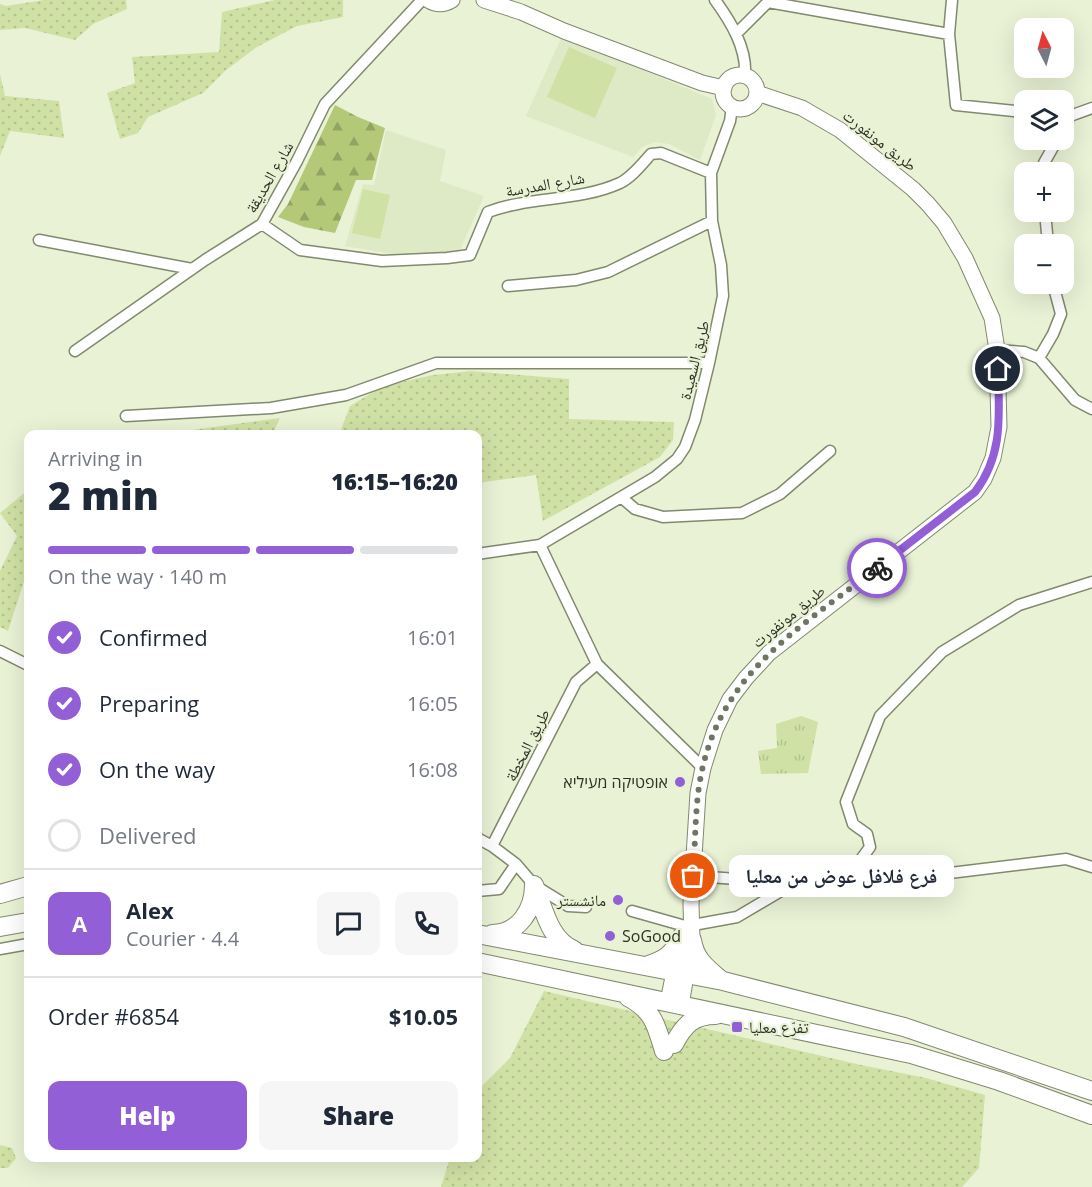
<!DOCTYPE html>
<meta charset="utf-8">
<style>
body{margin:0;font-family:"Open Sans","Noto Naskh Arabic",Heebo,sans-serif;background:#f6f6f7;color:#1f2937;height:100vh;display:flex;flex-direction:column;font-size:22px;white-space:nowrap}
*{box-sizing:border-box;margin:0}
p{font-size:20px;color:#747a83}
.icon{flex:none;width:33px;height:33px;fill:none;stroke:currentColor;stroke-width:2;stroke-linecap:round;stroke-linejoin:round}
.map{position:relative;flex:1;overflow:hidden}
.sheet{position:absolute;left:24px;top:430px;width:458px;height:732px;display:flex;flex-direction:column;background:#fff;border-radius:12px;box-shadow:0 6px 24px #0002}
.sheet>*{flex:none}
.needle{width:39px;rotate:354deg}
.tools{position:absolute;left:1014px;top:18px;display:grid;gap:12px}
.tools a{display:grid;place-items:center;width:60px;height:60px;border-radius:12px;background:#fff;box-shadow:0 6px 24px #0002;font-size:30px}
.pin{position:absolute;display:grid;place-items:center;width:51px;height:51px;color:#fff;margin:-26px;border:3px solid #fff;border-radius:50%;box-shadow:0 2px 6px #0007}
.courier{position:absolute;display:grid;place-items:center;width:60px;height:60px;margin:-30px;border:4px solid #925fd7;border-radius:50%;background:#fff;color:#222;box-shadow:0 2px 8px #0007}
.bubble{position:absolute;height:42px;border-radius:12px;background:#fff;box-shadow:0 6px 24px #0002;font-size:20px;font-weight:800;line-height:42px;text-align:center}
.head em{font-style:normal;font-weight:800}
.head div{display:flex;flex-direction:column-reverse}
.head{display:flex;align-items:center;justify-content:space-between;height:102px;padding:0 24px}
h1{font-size:39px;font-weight:800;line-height:45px}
.bar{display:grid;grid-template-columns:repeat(4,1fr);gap:9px 6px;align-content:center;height:72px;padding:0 24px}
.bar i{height:8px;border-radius:4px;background:#e0e1e3}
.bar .selected{background:#925fd7}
.bar p{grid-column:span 4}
.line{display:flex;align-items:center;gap:15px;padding:0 24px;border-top:2px solid #e0e1e3}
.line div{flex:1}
.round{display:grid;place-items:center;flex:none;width:63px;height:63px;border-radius:12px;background:#f6f6f7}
ol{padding:0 24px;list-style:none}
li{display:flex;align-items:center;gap:18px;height:66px}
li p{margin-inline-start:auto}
li .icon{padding:6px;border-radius:50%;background:#925fd7;color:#fff;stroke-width:4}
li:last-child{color:#747a83}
li i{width:33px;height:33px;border:3px solid #e0e1e3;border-radius:50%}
.button{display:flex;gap:12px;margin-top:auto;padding:12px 24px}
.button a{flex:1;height:69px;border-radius:12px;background:#925fd7;color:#fff;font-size:24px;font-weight:800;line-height:69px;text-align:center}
.button a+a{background:#f6f6f7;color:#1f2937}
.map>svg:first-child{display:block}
.built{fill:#dee9c5}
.grass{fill:url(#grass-dots)}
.forest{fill:url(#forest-firs)}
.park{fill:url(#park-tufts)}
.garden{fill:#d0e1a5}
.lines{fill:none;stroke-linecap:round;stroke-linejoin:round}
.minor-casing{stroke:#81896e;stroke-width:13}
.secondary-casing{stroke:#81896e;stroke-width:17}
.trunk-casing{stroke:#81896e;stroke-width:20}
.minor{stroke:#fff;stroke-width:10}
.secondary{stroke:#fff;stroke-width:15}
.trunk{stroke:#fff;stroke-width:18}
.done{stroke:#6f7563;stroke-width:6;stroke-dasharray:0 10.8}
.route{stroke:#925fd7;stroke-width:8}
.poi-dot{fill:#925fd7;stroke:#e9f2d5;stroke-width:2}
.labels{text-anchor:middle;stroke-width:4.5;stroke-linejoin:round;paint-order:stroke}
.street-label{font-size:16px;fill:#2e3126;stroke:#e9f2d5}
.poi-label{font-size:16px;fill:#2e3126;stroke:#e9f2d5;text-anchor:end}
</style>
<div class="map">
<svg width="1092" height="1187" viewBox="0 0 1092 1187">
<defs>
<pattern id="grass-dots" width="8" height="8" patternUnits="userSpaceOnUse" patternTransform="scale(1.5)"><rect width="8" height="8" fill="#d0e1a5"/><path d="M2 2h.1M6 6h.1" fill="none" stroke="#b3c28e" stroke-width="1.8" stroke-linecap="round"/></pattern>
<pattern id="forest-firs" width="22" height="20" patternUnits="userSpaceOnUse" patternTransform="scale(1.5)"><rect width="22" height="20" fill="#b3c978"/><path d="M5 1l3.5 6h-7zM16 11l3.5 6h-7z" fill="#92a462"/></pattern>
<pattern id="park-tufts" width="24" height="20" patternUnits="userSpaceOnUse" patternTransform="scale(1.5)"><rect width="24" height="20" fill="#d0e1a5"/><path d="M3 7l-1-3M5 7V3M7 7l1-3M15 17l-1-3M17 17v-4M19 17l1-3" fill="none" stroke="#b3c28e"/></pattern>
</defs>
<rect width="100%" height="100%" fill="#e9f2d5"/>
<!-- built -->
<path class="built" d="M562,36L712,99L716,115L700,160L669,144L655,142L642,147L633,157L526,116Z
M386,130L446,150L440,181L484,196L459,252L392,254L345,246L363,184L374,185Z"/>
<!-- grass -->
<path class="grass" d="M44,0H126L127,9L93,24L75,40L25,28L0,30V4L6,6Z
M275,0H343V17L297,26L257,47L226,70L203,93L148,117L138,133L120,139L107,93L135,83L132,57L219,52L222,12Z
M0,74L5,96L59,101L64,138L10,131L0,156Z
M471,371L569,379V419L674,422L673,440L660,457L543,521L536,475L477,483V435H339L350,406L383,386L433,375Z
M280,418L272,435H156Z
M28,490V569L8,631L0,627V571L17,536L0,513Z
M544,991L861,1065L926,1078L985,1095L979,1168L962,1187H441L450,1158H477V1091L510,1058Z
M0,1145L12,1148L16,1158L8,1168H0Z"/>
<!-- forest -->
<path class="forest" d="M335,105L358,117L385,128L372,180H356L335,233L304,227L278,217L288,204Z"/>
<!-- park -->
<path class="park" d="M801,716L818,722L808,773L761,774L758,751L777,748L776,724Z"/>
<!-- garden -->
<path class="garden" d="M569,47L617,68L595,118L547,97Z
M363,189L390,195L380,239L352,233Z"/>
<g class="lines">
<!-- minor casing -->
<g class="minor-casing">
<path id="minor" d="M715,0C731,22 747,48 745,76
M952,0L949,34L956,105L1024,112
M768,2L949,34
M736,34L768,2V0
M1064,129L1070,116L1092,108
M1044,172V163L1057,140
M1045,212L1048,244
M262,224L300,250L382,261L447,258L470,255L488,212C530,196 578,202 620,183C632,177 642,164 651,154L661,153L711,173
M39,240L192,269
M508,286L576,280L608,272L712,221
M997,350L1024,352L1039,358L1075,400L1092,409
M75,351L205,260L262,224L297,161L325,104L422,0
M1039,358L1053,334L1061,314L1053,284
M126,416L271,408L346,395L436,363H709
M621,497L635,509L663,517L742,513L780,494L830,451
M540,545L597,664L703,768
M477,554L540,545L655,477L677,459L685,447L695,420L709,363L723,296L721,265L712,221L711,173L730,121L732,107
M0,651L28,665
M477,838L492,846L516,864L534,885L568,906L586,907
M492,846L576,682L597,664
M694,876L766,881H884L1066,859L1092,867
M477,891L499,889L516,864
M632,911L685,926
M693,925L737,917L798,881L859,862L870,847L867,834L853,824L846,802L880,716L942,652L1019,605L1092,582
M0,949L28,944"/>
</g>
<!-- secondary casing -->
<g class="secondary-casing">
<path id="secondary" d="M428,0C436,5 444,5 452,0
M484,0L521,12L564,31L702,83L724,88
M723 92a17 17 0 1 1 34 0a17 17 0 1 1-34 0Z
M668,1002L680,942
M681,1005L692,940L691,904L698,793L703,768L715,730L730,699L746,678L769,653L975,492L984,479L993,458L999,427L997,350L992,318L965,258L944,223L928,204L913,189L840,130L802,108L757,93"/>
</g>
<!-- trunk casing -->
<g class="trunk-casing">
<path id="trunk" d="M534,885C544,908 549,940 574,950
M0,894L28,886
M0,927L28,922
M477,934L723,981L904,1027L1092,1091
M492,934C519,934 534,909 534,885
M692,940C695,960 707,968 721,980
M477,962L911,1054L999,1081L1092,1115
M646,966C667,959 672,955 682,936
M628,997C654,1011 656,1025 664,1051
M674,1044C684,1025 693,1015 716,1015"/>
</g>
<!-- minor -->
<use href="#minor" class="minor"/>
<!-- secondary -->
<use href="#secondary" class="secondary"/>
<!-- trunk -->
<use href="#trunk" class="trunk"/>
</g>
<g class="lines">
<!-- done -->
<path class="done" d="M693,876C695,849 695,821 698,794C712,678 793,633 877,568"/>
<!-- route -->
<path class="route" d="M877,568L975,492C1004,454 999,414 998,369"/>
</g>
<!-- markers -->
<g class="poi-dot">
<circle cx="680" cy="782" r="6"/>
<circle cx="618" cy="900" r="6"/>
<circle cx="610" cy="936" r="6"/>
<rect x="731" y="1021" width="12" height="12" rx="3"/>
</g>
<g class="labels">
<!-- street labels -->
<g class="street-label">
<text transform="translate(880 140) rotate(38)" y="6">طريق مونفورت</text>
<text transform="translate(269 177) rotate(-60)" y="6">شارع الحديقة</text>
<text transform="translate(545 184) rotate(-10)" y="6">شارع المدرسة</text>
<text transform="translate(694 360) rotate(-76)" y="6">طريق السعيدة</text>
<text transform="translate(788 616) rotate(-39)" y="6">طريق مونفورت</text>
<text transform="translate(527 745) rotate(-63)" y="6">طريق المخطة</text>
</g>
<!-- poi labels -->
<g class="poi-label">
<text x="668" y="788">אופטיקה מעיליא</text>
<text x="606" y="906">مانشستر</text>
<text x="622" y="942" text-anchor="start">SoGood</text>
<text x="749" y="1033" text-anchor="start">تفرّع معليا</text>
</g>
</g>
</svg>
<div class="tools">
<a><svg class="needle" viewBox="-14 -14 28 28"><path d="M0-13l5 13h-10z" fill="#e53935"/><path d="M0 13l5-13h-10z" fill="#747a83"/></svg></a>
<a><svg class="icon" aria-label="layers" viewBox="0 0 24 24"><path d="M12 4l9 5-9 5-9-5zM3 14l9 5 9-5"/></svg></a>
<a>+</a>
<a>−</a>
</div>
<div class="pin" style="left:693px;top:876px;background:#ea580c"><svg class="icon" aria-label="bag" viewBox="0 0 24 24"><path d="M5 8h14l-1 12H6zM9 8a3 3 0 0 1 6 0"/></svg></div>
<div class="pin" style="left:998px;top:369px;background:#1f2937"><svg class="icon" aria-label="home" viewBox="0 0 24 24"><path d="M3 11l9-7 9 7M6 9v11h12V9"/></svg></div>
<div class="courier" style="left:877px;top:568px"><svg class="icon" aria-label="bike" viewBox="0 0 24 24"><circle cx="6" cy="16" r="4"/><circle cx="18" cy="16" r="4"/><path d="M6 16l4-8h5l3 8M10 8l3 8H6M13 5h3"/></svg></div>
<div class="bubble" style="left:729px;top:855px;width:225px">فرع فلافل عوض من معليا</div>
<section class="sheet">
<div class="head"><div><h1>2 min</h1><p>Arriving in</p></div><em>16:15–16:20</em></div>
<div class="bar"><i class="selected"></i><i class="selected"></i><i class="selected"></i><i></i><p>On the way · 140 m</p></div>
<ol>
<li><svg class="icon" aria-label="check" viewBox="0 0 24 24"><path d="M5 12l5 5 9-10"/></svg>Confirmed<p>16:01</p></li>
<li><svg class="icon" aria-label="check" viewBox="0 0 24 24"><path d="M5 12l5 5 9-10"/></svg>Preparing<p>16:05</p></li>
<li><svg class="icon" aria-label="check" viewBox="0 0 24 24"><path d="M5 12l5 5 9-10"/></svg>On the way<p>16:08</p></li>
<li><i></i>Delivered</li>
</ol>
<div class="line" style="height:108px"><b class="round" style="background:#925fd7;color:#fff">A</b><div><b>Alex</b><p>Courier · 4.4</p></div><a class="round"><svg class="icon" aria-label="chat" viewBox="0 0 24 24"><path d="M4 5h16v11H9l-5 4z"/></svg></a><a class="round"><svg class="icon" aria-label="phone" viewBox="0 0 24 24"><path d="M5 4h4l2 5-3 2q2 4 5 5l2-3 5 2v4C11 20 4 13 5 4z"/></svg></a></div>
<div class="line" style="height:78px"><div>Order #6854</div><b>$10.05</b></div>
<div class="button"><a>Help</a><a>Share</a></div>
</section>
</div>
